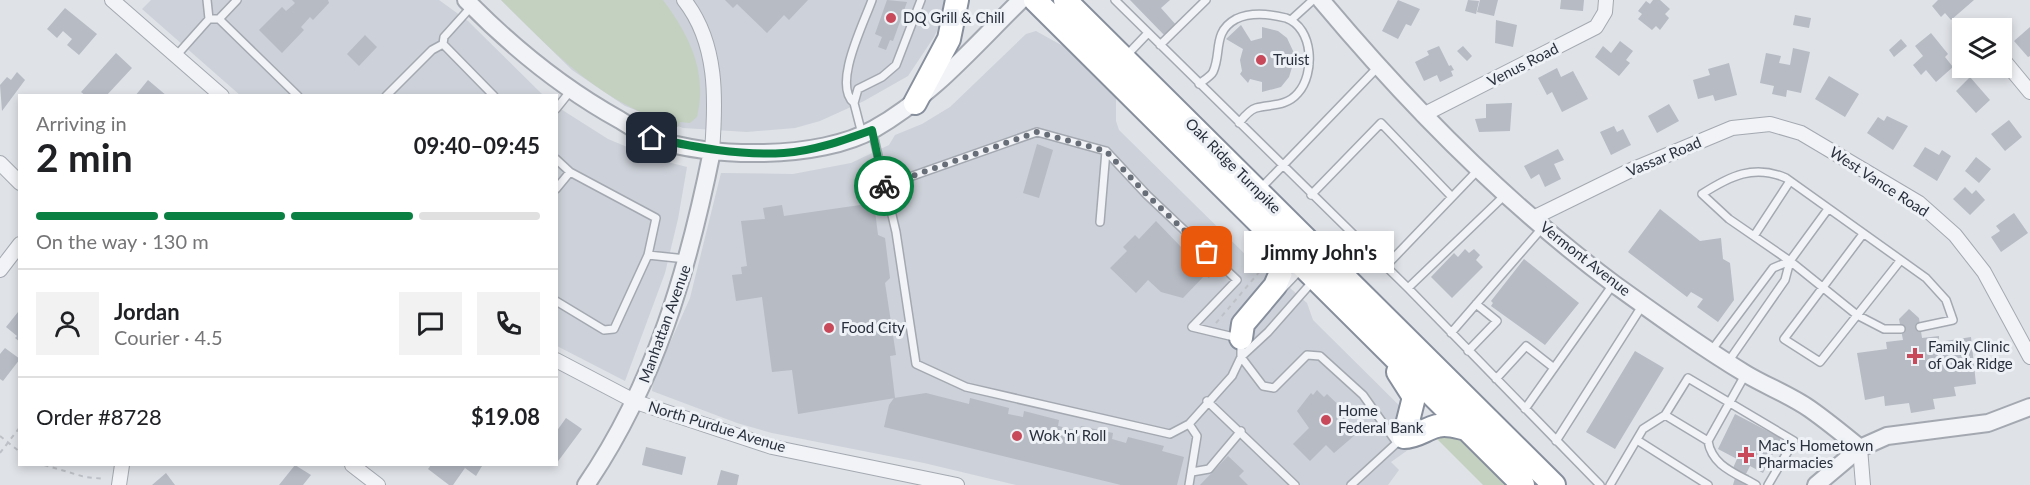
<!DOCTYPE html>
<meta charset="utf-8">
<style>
body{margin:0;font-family:Lato,sans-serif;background:#f2f2f2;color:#202124;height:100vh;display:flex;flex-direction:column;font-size:22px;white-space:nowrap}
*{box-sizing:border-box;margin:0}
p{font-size:20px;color:#757577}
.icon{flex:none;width:33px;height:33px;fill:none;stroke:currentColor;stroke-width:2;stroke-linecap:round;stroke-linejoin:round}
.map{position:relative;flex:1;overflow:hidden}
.side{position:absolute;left:18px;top:94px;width:540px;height:372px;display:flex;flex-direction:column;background:#fff;border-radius:0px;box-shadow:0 3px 9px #0003}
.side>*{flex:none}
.buttons{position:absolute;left:1952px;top:18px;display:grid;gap:12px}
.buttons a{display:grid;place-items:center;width:60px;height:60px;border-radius:0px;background:#fff;box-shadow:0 3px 9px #0003;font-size:30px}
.pin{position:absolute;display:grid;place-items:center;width:51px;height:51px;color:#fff;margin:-26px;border-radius:12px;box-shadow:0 3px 9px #0006}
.courier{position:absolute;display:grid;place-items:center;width:60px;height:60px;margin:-30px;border:4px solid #0b8043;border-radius:50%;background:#fff;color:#222;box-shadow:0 2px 8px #0007}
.bubble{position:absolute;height:42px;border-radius:0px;background:#fff;box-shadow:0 3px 9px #0003;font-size:20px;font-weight:700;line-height:42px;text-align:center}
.head em{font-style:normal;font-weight:700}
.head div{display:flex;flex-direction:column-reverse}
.head{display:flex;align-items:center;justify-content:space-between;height:102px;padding:0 18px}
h1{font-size:39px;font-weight:700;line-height:45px}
.bar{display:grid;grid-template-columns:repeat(4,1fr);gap:9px 6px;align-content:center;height:72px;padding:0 18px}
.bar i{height:8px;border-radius:4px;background:#e0e0e0}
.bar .active{background:#0b8043}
.bar p{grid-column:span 4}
.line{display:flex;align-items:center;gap:15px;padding:0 18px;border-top:2px solid #e0e0e0}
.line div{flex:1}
.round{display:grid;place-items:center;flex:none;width:63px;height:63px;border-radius:0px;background:#f2f2f2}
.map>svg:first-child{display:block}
.built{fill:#cdd1d9}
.green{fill:#c4d1c0}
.building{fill:#b6bbc4}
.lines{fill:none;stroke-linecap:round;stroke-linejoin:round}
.service-casing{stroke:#a4a9b1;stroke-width:10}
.minor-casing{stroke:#a4a9b1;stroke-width:16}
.tertiary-casing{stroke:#a4a9b1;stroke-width:20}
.trunk-casing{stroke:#878f9d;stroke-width:26}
.path{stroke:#bdc0c6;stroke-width:2;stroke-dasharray:4.5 4.5;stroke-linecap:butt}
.service{stroke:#f1f3f6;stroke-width:7}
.minor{stroke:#f1f3f6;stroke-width:14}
.tertiary{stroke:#f1f3f6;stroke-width:16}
.trunk{stroke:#fff;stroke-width:22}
.done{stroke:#686e78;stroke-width:6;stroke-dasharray:0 10.8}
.route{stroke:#0b8043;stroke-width:8}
.poi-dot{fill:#c7495a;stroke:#eef1f5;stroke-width:2}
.labels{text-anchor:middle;stroke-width:6;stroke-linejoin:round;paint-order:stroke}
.poi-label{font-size:15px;fill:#28303d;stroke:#eef1f5;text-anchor:start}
.street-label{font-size:15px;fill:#28303d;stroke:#eef1f5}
</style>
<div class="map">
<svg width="2030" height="485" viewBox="0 0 2030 485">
<rect width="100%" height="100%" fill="#dfe2e7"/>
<!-- built -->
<path class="built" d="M151,0H439L468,21L544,96H241L142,9Z
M501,0H945L942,20L934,37L908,76L864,101L820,121L795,128L747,132L683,128L625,106L572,70Z
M1036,31L1063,46L1116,98V121L1119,130L1253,262L1273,273L1307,303L1313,320L1429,435L1391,462L1399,470L1388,485H1016L924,463L772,433L737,423L652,391L653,381L690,298L721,173L793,174L851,163L889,145L895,135L922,124L950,107L1026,34Z
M556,106L608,139L656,159L687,167L678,219L665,273L625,381L557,346Z"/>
<!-- green -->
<path class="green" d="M501,0H663C689,35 708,72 697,117L690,123L680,122L678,127C597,100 560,58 501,0Z
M1432,434L1461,435L1512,485H1483Z"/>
<!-- building -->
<path class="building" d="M292,0H328L329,3L313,20L310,17L301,27L304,30L282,53L259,30L282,7L286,11L293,5L295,3Z
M725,0H808L789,20L784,15L767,33L737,4L733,8Z
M887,0L907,2L893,41L890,40L886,50L878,47L882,37L875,34Z
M1130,0H1170L1161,8L1177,26L1166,37Z
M1398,0L1420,9L1411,26L1406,24L1398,39L1382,31Z
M1468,0L1479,1L1476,14L1465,11Z
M1480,0H1498L1494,16L1477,12Z
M1561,0H1584L1583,11L1560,9Z
M1653,0H1660L1670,9L1665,14L1669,18L1660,30L1656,26L1652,30L1638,19L1642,14L1638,11L1646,1L1650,4Z
M1938,0H1974L1951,20L1945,13L1941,17L1932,6Z
M65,8L97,34L79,55L67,45L72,39L63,31L57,38L47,29Z
M1795,15L1811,18L1809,28L1793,25Z
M1496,20L1517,25L1513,47L1495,43Z
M1241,25L1251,41L1262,38V27L1278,31L1287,38L1294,53L1297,52L1298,61H1294L1289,77L1281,87L1262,92V82L1250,79L1248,83L1240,74L1242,71L1240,60L1243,49L1226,39Z
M2030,27V56L2028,57L2014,41Z
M1931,33L1948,54L1945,57L1953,67L1936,82L1926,70L1921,75L1913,65L1923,56L1915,46Z
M365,35L377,47L359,66L347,54Z
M1901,39L1907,46L1894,57L1889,50Z
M1620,41L1633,51L1626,60L1630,63L1619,76L1595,57L1603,46L1611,53Z
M1439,46L1449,66L1451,65L1454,70L1451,71L1453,76L1440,82L1437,75L1424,81L1415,62L1429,55L1427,51Z
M1463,46L1472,56L1467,61L1457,51Z
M1793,48L1810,52L1801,93L1787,90L1786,97L1772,94L1774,86L1760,83L1766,53L1781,56L1779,63L1790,65Z
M116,53L132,68L106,96H86L81,92Z
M1729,63L1737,95L1715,101L1713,95L1698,99L1693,80L1710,75L1708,69Z
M1557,68L1561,77L1573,71L1588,99L1562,112L1552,92L1547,95L1538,78Z
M17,72L25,80L2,111L0,85L7,77L11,80Z
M1829,76L1859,94L1845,117L1815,99Z
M1970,77L1990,100L1976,113L1956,91Z
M148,80L167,96H135Z
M1512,103L1510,131L1479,132L1475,119L1486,118V104Z
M1669,104L1679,121L1657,133L1648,116Z
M1887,116L1908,126L1893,150L1867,133L1878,117L1884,121Z
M2009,120L2022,137L2005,151L1991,134Z
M1614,126L1617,132L1623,129L1631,145L1611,155L1600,132Z
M1037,144L1053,150L1039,198L1023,193Z
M1925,147L1939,155L1942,150L1951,156L1937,181L1913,166Z
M1558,149L1564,160L1554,164L1561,179L1545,187L1539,174L1531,179L1524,166Z
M1976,157L1991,169L1979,183L1965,171Z
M1965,187L1972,194L1976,190L1985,200L1970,215L1953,199Z
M874,203L878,235L885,238L890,278L885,283L896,355L890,356L895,398L798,414L792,370L772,372L762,297L736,301L732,275L742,274L741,267L747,266L741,221L765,219L763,208L782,205L784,216Z
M1660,209L1700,241L1721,238L1723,259L1730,263L1734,300L1718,322L1697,307L1703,299L1691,292L1687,297L1628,252Z
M2014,213L2028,233L2001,252L1991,237L2000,231L1996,226Z
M1156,221L1182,248L1184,245L1192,252L1189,255L1206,271L1208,268L1213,273L1209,278L1205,275L1183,298L1161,292L1148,280L1136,293L1110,268L1127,251L1123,247L1135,235L1139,239Z
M1465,249L1469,253L1474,249L1480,255L1476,260L1483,267L1452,298L1431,277L1454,253L1458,257Z
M1524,259L1579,303L1545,345L1491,306L1493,303L1491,301Z
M1909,309L1919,318L1922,338L1939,336V342L1971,337L1976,384L1954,387L1956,396L1933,399L1935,409L1911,413L1909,403L1885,406L1884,396L1865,400L1857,353L1887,349L1886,342L1903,340L1899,319Z
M18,312L20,314V342L15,338L17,336L6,327Z
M5,348L20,359L3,381L0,379V354Z
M1635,351L1664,368L1615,449L1586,432Z
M1317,390L1324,397L1327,394L1350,416L1342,423L1355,435L1334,453L1326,445L1310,461L1293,444L1309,428L1297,411L1311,393L1313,395Z
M926,393L969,404L970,398L1009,408L1008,414L1023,417L1024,411L1059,420L1058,426L1079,431L1081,426L1113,433L1112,439L1126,443L1128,437L1164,446L1162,451L1184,457L1177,485H1121L884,427L889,405L894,398Z
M1735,414L1781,438L1763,473L1750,466L1746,474L1749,475L1746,482L1747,485H1733L1737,471L1733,468L1737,459L1718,449Z
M566,418L582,429L556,464V432Z
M646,447L686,457L682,475L642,465Z
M1228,456L1244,471L1239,476L1248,485H1200Z
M295,465L311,475L303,485H279Z
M431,465H480L482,466L476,476L465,468L453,485H449L428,469Z
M721,470L739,475L737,485H717Z
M166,473L175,485H152Z"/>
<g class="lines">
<!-- service casing -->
<g class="service-casing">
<path id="service" d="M207,0L209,19
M1115,0L1408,288L1600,485
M472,6L444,37L443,44L494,96
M219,19L237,0
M1291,20L1313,0
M1160,45L1206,0
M1127,55L1148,33
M176,56L209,19H219L298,96
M1199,84C1203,81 1211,76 1213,72C1222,53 1212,32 1236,19C1251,12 1270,14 1286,18C1314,28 1315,74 1298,93C1286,107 1271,104 1256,108C1249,110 1243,118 1239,123
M386,96L432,50L443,44
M854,103C832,85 864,23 872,0
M556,109L572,89
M872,130L896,232L916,364L966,387L1170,434L1189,424L1232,376L1241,357L1268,332L1313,281
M862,134L854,103L858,89L882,77L896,65L921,0
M556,159L570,172
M884,186L1037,132L1106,151L1147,195L1237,280L1192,327L1238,338
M1261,188L1378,67
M556,189L570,172L656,218L648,255L614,329L604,330L556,301
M1311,195L1381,123L1452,197
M1100,222L1106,151
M1863,234L1784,339L1820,362L1900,261
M1754,236L1790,181
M648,255L686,259
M1384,268L1478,170
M1283,288L1300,270
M1408,288L1505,195
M1901,329H1884L1857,315L1790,261L1729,219L1702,194C1730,176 1754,164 1786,178L1926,278L1946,300L1953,320L1920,327
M1451,333L1543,227
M1241,341V357L1263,386L1274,388L1307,355L1320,356L1363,395L1397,443
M1468,351L1497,321L1476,304
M1711,351L1773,268L1790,261
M1728,362L1785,280L1790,261L1828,209
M1496,379L1526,346L1554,368
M1207,401L1295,485
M1525,409L1614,283
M1665,415L1708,441C1712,466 1735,473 1756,485
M1637,440L1708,485
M1556,441L1642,306
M1708,441L1745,375
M1192,472L1209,469L1241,431
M1189,485L1197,436L1189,424
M1351,485L1400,440
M1610,485L1643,429L1665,415L1688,378L1794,441L1768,485"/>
</g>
<!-- minor casing -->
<g class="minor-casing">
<path id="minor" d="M112,0L222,96
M684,0C718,43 716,100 712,151
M2001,57L2030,92
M1423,115L1596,27L1605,12L1606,0
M0,163L20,183
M1533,218L1629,171L1732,128L1770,124L1801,133L1919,203L1955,235L1984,272L2030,357
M0,270L20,244
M556,360L636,402L772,447L957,485
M1860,448L1863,485
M352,465L378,485
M119,485L122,465"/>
</g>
<!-- tertiary casing -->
<g class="tertiary-casing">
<path id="tertiary" d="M466,0C511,46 564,89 620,120C630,126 641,134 652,138C709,159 820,160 874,129C931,97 975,45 1021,0
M1321,0C1409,105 1504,202 1614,284C1657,315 1701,347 1746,374C1766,386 1790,395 1810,409C1827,421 1843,434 1860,448
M586,485C655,384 688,270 712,151
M1816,485L1860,448L1887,436L1988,423L2030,407"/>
</g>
<!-- trunk casing -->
<g class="trunk-casing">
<path id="trunk" d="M1035,0L1523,485
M1065,0L1554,485
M915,103L949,39L957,0
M1241,338L1243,324L1275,286L1281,272L1279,262L1263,242
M1398,372L1414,397L1404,437C1417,437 1425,429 1437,426C1447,423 1457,427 1467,429"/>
</g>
<!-- path -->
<path class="path" d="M1216,323L1261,270
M0,436L20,452
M0,453L20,427
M44,465L85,477L105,479"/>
<!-- service -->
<use href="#service" class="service"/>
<!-- minor -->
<use href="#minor" class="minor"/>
<!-- tertiary -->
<use href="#tertiary" class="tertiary"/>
<!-- trunk -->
<use href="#trunk" class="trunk"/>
</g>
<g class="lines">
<!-- done -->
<path class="done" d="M884,186L1037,132L1106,151L1147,195L1207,252"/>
<!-- route -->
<path class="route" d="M652,138C695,147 739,156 784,153C814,151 844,140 872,130L884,186"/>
</g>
<!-- markers -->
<g class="poi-dot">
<circle cx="891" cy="18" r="6"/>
<circle cx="1261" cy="60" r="6"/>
<circle cx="829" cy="328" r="6"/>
<path d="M1912 347h6v6h6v6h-6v6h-6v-6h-6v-6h6z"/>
<circle cx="1326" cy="420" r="6"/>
<circle cx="1017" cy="436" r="6"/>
<path d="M1743 446h6v6h6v6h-6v6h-6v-6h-6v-6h6z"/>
</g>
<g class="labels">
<!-- poi labels -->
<g class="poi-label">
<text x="903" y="23">DQ Grill &amp; Chill</text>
<text x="1273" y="65">Truist</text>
<text x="841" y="333">Food City</text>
<text x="1928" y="352">Family Clinic<tspan x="1928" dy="17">of Oak Ridge</tspan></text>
<text x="1338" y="416">Home<tspan x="1338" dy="17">Federal Bank</tspan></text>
<text x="1029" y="441">Wok 'n' Roll</text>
<text x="1758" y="451">Mac's Hometown<tspan x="1758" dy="17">Pharmacies</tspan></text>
</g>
<!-- street labels -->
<g class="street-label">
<text transform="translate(1523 65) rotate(-27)" y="5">Venus Road</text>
<text transform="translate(1664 157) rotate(-23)" y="5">Vassar Road</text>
<text transform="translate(1233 166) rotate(45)" y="5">Oak Ridge Turnpike</text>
<text transform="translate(1879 182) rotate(33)" y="5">West Vance Road</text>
<text transform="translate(1585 259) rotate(38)" y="5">Vermont Avenue</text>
<text transform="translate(665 324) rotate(-70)" y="5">Manhattan Avenue</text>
<text transform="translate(717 427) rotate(17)" y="5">North Purdue Avenue</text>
</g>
</g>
</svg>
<div class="buttons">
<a><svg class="icon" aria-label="layers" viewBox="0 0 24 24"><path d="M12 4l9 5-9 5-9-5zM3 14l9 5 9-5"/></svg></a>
</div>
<div class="pin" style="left:1207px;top:252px;background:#ea580c"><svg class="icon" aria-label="bag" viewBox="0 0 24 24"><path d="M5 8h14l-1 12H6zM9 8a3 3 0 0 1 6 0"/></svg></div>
<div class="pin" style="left:652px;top:138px;background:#1f2937"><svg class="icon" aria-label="home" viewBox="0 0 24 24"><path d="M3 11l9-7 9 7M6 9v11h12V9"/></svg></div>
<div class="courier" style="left:884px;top:186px"><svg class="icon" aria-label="bike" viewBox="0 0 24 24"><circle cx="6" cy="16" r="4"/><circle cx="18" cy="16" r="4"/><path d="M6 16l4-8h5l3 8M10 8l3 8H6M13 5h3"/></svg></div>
<div class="bubble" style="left:1244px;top:231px;width:150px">Jimmy John's</div>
<section class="side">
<div class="head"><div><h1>2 min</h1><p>Arriving in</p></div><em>09:40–09:45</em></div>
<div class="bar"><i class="active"></i><i class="active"></i><i class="active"></i><i></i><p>On the way · 130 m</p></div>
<div class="line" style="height:108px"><a class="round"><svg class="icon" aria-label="person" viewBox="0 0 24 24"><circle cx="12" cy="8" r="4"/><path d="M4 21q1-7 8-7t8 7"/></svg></a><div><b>Jordan</b><p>Courier · 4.5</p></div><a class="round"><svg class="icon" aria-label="chat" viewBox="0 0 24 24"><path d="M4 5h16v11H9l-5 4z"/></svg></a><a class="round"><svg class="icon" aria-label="phone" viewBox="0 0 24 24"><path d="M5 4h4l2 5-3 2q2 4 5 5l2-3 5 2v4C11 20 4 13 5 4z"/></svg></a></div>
<div class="line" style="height:78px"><div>Order #8728</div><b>$19.08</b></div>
</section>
</div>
